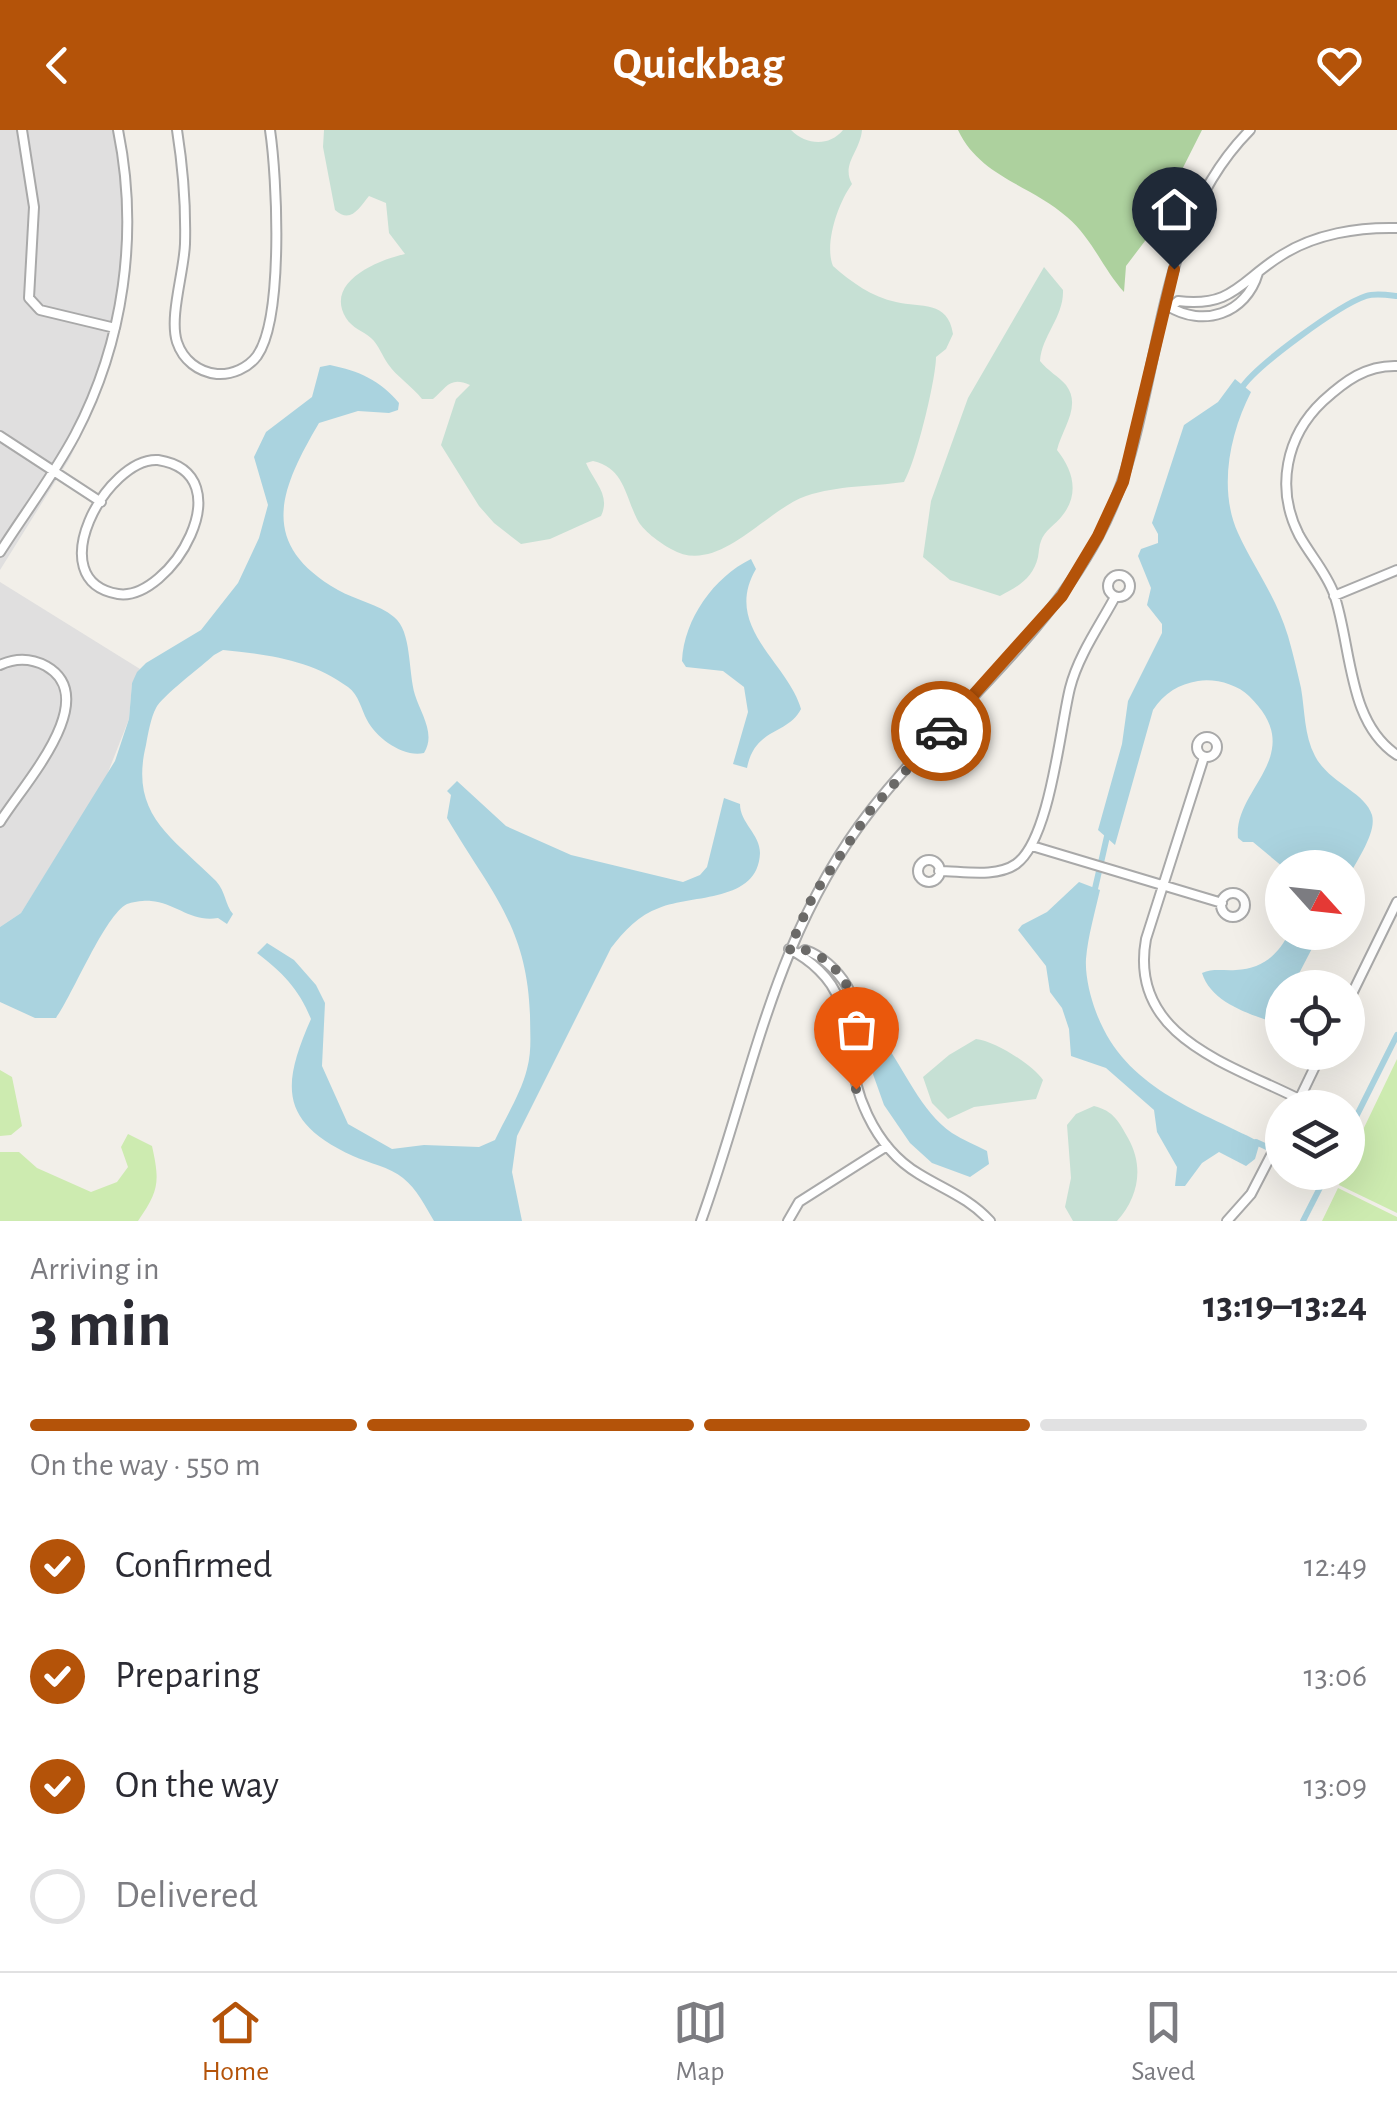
<!DOCTYPE html>
<meta charset="utf-8">
<style>
body{margin:0;font-family:"Alegreya Sans",sans-serif;background:#f7f7f7;color:#2b2b33;height:100vh;display:flex;flex-direction:column;font-size:38px;white-space:nowrap}
*{box-sizing:border-box;margin:0}
p{font-size:32px;color:#7c7c81}
.icon{flex:none;width:55px;height:55px;fill:none;stroke:currentColor;stroke-width:2;stroke-linecap:round;stroke-linejoin:round}
.map{position:relative;height:1091px;overflow:hidden}
.side{display:flex;flex-direction:column;background:#fff;flex:1}
.side>*{flex:none}
.needle{width:65px;rotate:117deg}
.fabs{position:absolute;left:1265px;top:720px;display:grid;gap:20px}
.fabs a{display:grid;place-items:center;width:100px;height:100px;border-radius:50%;background:#fff;box-shadow:0 10px 40px #0002;font-size:50px}
.pin{position:absolute;display:grid;place-items:center;width:85px;height:85px;color:#fff;margin:-102px -42px;border-radius:50% 50% 50% 0;rotate:-45deg;box-shadow:0 0 10px #0007}
.pin .icon{rotate:45deg}
.courier{position:absolute;display:grid;place-items:center;width:100px;height:100px;margin:-50px;border:8px solid #b45309;border-radius:50%;background:#fff;color:#222;box-shadow:0 2px 12px #0007}
.overview em{font-style:normal;font-weight:700}
.overview div{display:flex;flex-direction:column-reverse}
.overview{display:flex;align-items:center;justify-content:space-between;height:170px;padding:0 30px}
h1{font-size:65px;font-weight:700;line-height:75px}
.bar{display:grid;grid-template-columns:repeat(4,1fr);gap:15px 10px;align-content:center;height:120px;padding:0 30px}
.bar i{height:12px;border-radius:8px;background:#e1e1e2}
.bar .on{background:#b45309}
.bar p{grid-column:span 4}
ol{padding:0 30px;list-style:none}
li{display:flex;align-items:center;gap:30px;height:110px}
li p{margin-inline-start:auto}
li .icon{padding:10px;border-radius:50%;background:#b45309;color:#fff;stroke-width:4}
li:last-child{color:#7c7c81}
li i{width:55px;height:55px;border:5px solid #e1e1e2;border-radius:50%}
header{display:flex;justify-content:space-between;align-items:center;height:130px;padding:0 30px;background:#b45309;color:#fff;font-size:45px;font-weight:700}
.dock{display:flex;justify-content:space-around;align-items:center;height:140px;border-top:2px solid #e1e1e2;background:#fff;font-size:28px;color:#7c7c81}
.dock a{display:grid;justify-items:center;gap:5px}
.dock .on{color:#b45309}
.map>svg:first-child{display:block}
.residential{fill:#e0dfdf}
.grass{fill:#cdebb0}
.forest{fill:#add19e}
.wetland{fill:#c6e0d4}
.water{fill:#aad3df}
.lines{fill:none;stroke-linecap:round;stroke-linejoin:round}
.canal{stroke:#aad3df;stroke-width:6}
.minor-casing{stroke:#a9a9a9;stroke-width:12}
.minor{stroke:#fff;stroke-width:8}
.done{stroke:#6b6a68;stroke-width:10;stroke-dasharray:0 18}
.route{stroke:#b45309;stroke-width:12}
</style>
<header><svg class="icon" aria-label="back" viewBox="0 0 24 24"><path d="M15 5l-7 7 7 7"/></svg>Quickbag<svg class="icon" aria-label="heart" viewBox="0 0 24 24"><path d="M12 20l-8-8c-3-5 5-10 8-4 3-6 11-1 8 4z"/></svg></header>
<div class="map">
<svg width="1397" height="1091" viewBox="0 0 1397 1091">
<rect width="100%" height="100%" fill="#f2efe9"/>
<!-- residential -->
<path class="residential" d="M0,0H123L130,63V121L123,176L111,227L93,278L70,328L0,440Z
M0,452L140,539L132,553L129,589L105,650L21,783L0,797Z"/>
<!-- grass -->
<path class="grass" d="M1397,929V1083L1339,1055L1342,1043L1348,1042V1031Z
M0,940L12,947L22,996L11,1005L0,1006Z
M128,1004L152,1016C160,1052 159,1061 138,1091H0V1022H19L37,1038L91,1062L117,1052L128,1037L121,1017Z
M1338,1058L1397,1087V1091H1322Z"/>
<!-- forest -->
<path class="forest" d="M958,0H1202L1148,107L1126,136L1124,162C1103,139 1092,108 1067,87C1031,55 980,47 958,0Z"/>
<!-- wetland -->
<path class="wetland" d="M324,0H791C806,15 829,17 843,0H862C860,22 841,34 852,54C838,73 824,114 833,136C851,152 872,167 896,172C921,178 948,170 953,204L946,219L936,227C936,249 916,332 904,352C870,357 839,355 806,366C765,380 718,447 671,419C660,413 642,400 637,389C625,365 624,338 593,331L586,333C594,352 611,365 601,386L550,409L521,414L494,393L479,376L441,315L456,269L470,255C450,246 447,257 433,269H422C412,256 397,247 388,234C382,226 379,215 371,208C363,201 352,198 346,188C324,152 378,130 405,124L389,103L386,73L369,66C359,78 351,94 335,80L323,17Z
M1044,137L1063,160C1064,187 1042,205 1040,231C1048,241 1058,246 1066,255C1082,276 1062,299 1057,320C1073,340 1080,364 1062,386C1056,394 1044,401 1041,411C1039,416 1039,421 1038,427C1033,448 1019,456 1000,466L950,450L923,427L931,371L968,268Z
M976,909C995,911 1033,935 1043,950L1036,969L974,977L948,989L932,973L923,947L949,925Z
M1094,976C1114,981 1119,992 1128,1008C1144,1036 1139,1067 1117,1091H1073L1065,1077L1071,1048L1067,995L1076,984Z"/>
<!-- water -->
<path class="water" d="M330,235C359,241 380,250 399,273L398,280L389,283L358,281L319,293C279,361 258,414 338,460C355,470 379,474 394,487C412,501 408,542 415,565C421,584 436,604 424,623C404,628 376,608 367,590C361,579 359,565 348,557C312,530 267,524 223,520L214,525C202,536 161,567 156,578C151,587 148,604 146,615C129,685 172,707 216,751C226,762 225,775 233,784L227,794L218,788C192,793 176,773 151,771C146,770 132,772 127,774C105,785 73,864 56,888H35L0,872V797L21,783L115,631L129,589L132,553L137,542L146,533L201,500L238,453L259,408L268,375L254,327L266,302L312,267L320,237Z
M1235,249L1251,262C1230,303 1218,359 1238,403C1255,440 1276,466 1288,506C1293,523 1297,541 1301,558C1305,581 1304,605 1315,626C1329,653 1365,662 1372,685C1377,703 1356,731 1348,748V738L1283,737L1253,712H1243L1238,708C1233,658 1310,625 1249,566C1237,554 1214,548 1198,551C1179,554 1164,563 1153,580L1115,715L1098,700L1122,614L1128,571L1162,503V494L1147,475L1151,458L1138,426L1141,419L1158,413V404L1152,393L1184,295L1218,272Z
M751,429L756,439C722,497 788,532 801,579C788,605 755,597 747,638L733,634L748,582L744,557L723,541L686,537L682,531C684,489 714,447 751,429Z
M457,651L506,696L571,725L683,752L700,745L707,737L724,668L740,674C740,693 760,704 760,723C758,773 693,764 659,778C639,785 624,801 611,818L517,1006L512,1042L522,1091H434C425,1076 417,1059 403,1048C390,1037 368,1033 353,1026C280,992 281,957 311,889C299,859 282,842 257,823L267,813L294,830L316,855L325,873L322,936L348,994L392,1019L424,1015L479,1017L495,1010C506,987 521,963 527,939C532,921 530,903 530,885C527,795 489,760 447,688L451,665L447,661Z
M1079,752L1100,760C1095,782 1088,806 1086,829C1085,845 1090,866 1096,882C1124,957 1193,978 1260,1012L1255,1029L1246,1036L1219,1022L1202,1033L1185,1056H1175L1177,1037L1157,1002L1154,980L1106,938L1071,926L1069,899L1062,878L1050,862L1046,836L1018,800L1022,795L1047,782Z
M1289,803H1320L1292,857L1282,858V876L1272,892C1247,883 1211,872 1202,843C1213,838 1224,841 1236,840C1262,839 1278,825 1289,803Z
M874,908L882,909C904,938 921,982 952,1003C963,1010 976,1015 987,1021L989,1034L970,1047L932,1033L910,1013L884,975L869,933Z"/>
<g class="lines">
<!-- canal -->
<path class="canal" d="M1241,259C1255,236 1339,175 1366,166C1375,163 1388,165 1397,166
M1094,763L1108,702
M1348,1003L1397,905
M1256,1012L1282,1024
M1303,1091L1328,1042"/>
<!-- minor casing -->
<g class="minor-casing">
<path id="minor" d="M22,0L34,77L29,168L40,180L115,198
M177,0C183,38 186,75 185,114C184,142 169,187 177,212C183,230 198,242 217,244C232,245 248,238 257,226C284,188 277,47 270,0
M1168,176C1203,198 1246,184 1258,143
M1171,177L1178,171C1233,178 1241,150 1282,125C1315,104 1358,97 1397,98
M1397,236C1366,235 1345,251 1323,271C1286,306 1275,358 1299,405C1310,425 1326,442 1334,464C1352,517 1347,592 1397,625
M0,306L101,372
M158,330C246,344 170,472 118,464C39,451 107,327 158,330Z
M0,422C25,383 53,346 75,305C124,212 139,103 118,0
M1108 456a11 11 0 1 1 22 0a11 11 0 1 1-22 0Z
M1334,466L1397,440
M0,535C15,528 31,528 46,536C104,569 21,657 0,692
M1197 617a10 10 0 1 1 20 0a10 10 0 1 1-20 0Z
M1204,627L1146,809C1128,907 1230,934 1299,969
M1032,716L1222,773
M918 741a11 11 0 1 1 22 0a11 11 0 1 1-22 0Z
M939,741C962,741 996,748 1016,734C1050,710 1060,598 1070,558C1078,526 1100,495 1115,467
M1221 775a12 12 0 1 1 24 0a12 12 0 1 1-24 0Z
M789,819C809,829 832,848 839,871C843,885 841,899 853,909C870,877 836,830 805,820L799,824
M1348,872L1397,772
M853,909C848,958 875,1018 919,1044C945,1060 969,1068 990,1091
M1295,978L1322,922
M701,1091C753,947 773,805 871,680C943,588 1042,512 1098,407C1167,280 1142,109 1250,0
M788,1091L799,1072L887,1016
M1227,1091L1251,1064L1282,1004"/>
</g>
<!-- minor -->
<use href="#minor" class="minor"/>
</g>
<g class="lines">
<!-- done -->
<path class="done" d="M856,959C852,944 848,926 853,910C856,900 857,906 857,895C856,861 837,830 805,820L799,824L789,819L813,766L870,681L941,601"/>
<!-- route -->
<path class="route" d="M941,601L1062,466L1098,406L1123,352L1174,139"/>
</g>
</svg>
<div class="fabs">
<a><svg class="needle" viewBox="-14 -14 28 28"><path d="M0-13l5 13h-10z" fill="#e53935"/><path d="M0 13l5-13h-10z" fill="#7c7c81"/></svg></a>
<a><svg class="icon" aria-label="locate" viewBox="0 0 24 24"><circle cx="12" cy="12" r="6"/><path d="M12 2v4M12 18v4M2 12h4M18 12h4"/></svg></a>
<a><svg class="icon" aria-label="layers" viewBox="0 0 24 24"><path d="M12 4l9 5-9 5-9-5zM3 14l9 5 9-5"/></svg></a>
</div>
<div class="pin" style="left:856px;top:959px;background:#ea580c"><svg class="icon" aria-label="bag" viewBox="0 0 24 24"><path d="M5 8h14l-1 12H6zM9 8a3 3 0 0 1 6 0"/></svg></div>
<div class="pin" style="left:1174px;top:139px;background:#1f2937"><svg class="icon" aria-label="home" viewBox="0 0 24 24"><path d="M3 11l9-7 9 7M6 9v11h12V9"/></svg></div>
<div class="courier" style="left:941px;top:601px"><svg class="icon" aria-label="car" viewBox="0 0 24 24"><path d="M5 17H2v-5l4-1 3-4h7l3 4 3 1v5h-3M9 17h6M6 11h13"/><circle cx="7" cy="17" r="2"/><circle cx="17" cy="17" r="2"/></svg></div>
</div>
<section class="side">
<div class="overview"><div><h1>3 min</h1><p>Arriving in</p></div><em>13:19–13:24</em></div>
<div class="bar"><i class="on"></i><i class="on"></i><i class="on"></i><i></i><p>On the way · 550 m</p></div>
<ol>
<li><svg class="icon" aria-label="check" viewBox="0 0 24 24"><path d="M5 12l5 5 9-10"/></svg>Confirmed<p>12:49</p></li>
<li><svg class="icon" aria-label="check" viewBox="0 0 24 24"><path d="M5 12l5 5 9-10"/></svg>Preparing<p>13:06</p></li>
<li><svg class="icon" aria-label="check" viewBox="0 0 24 24"><path d="M5 12l5 5 9-10"/></svg>On the way<p>13:09</p></li>
<li><i></i>Delivered</li>
</ol>
</section>
<nav class="dock">
<a class="on"><svg class="icon" aria-label="home" viewBox="0 0 24 24"><path d="M3 11l9-7 9 7M6 9v11h12V9"/></svg>Home</a>
<a><svg class="icon" aria-label="map" viewBox="0 0 24 24"><path d="M3 6l6-2 6 2 6-2v14l-6 2-6-2-6 2zM9 4v14M15 6v14"/></svg>Map</a>
<a><svg class="icon" aria-label="saved" viewBox="0 0 24 24"><path d="M7 4h10v16l-5-4-5 4z"/></svg>Saved</a>
</nav>
